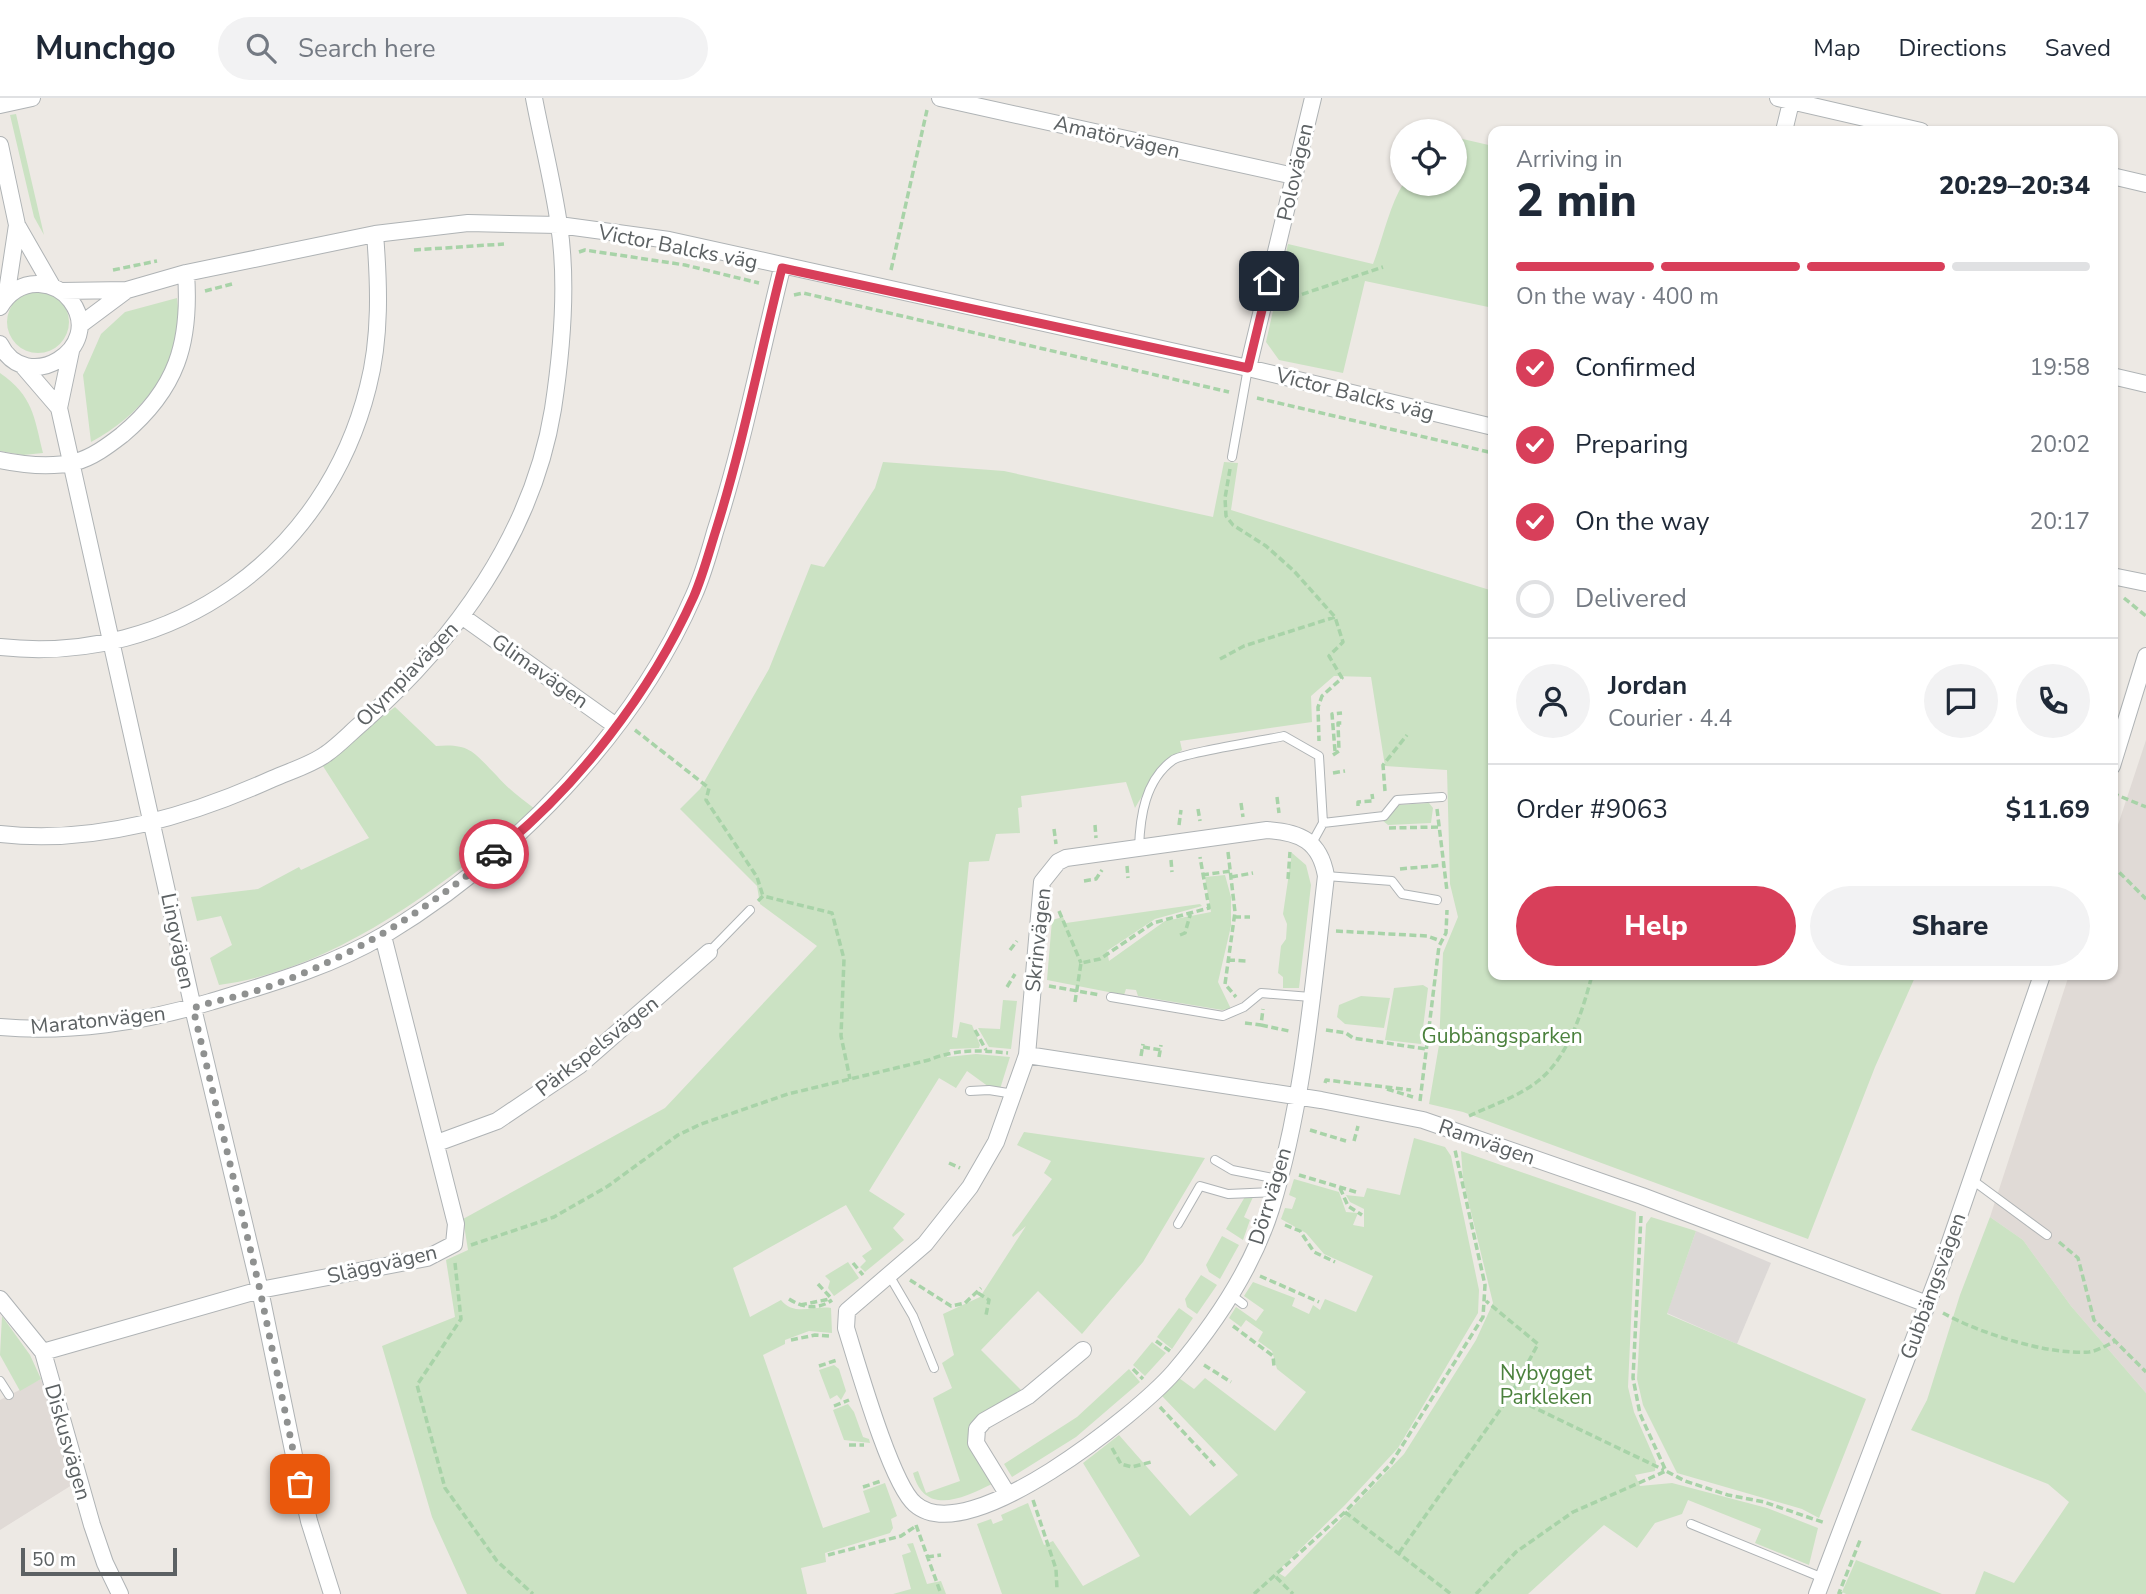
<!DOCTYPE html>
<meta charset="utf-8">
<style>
body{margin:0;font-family:"Nunito Sans",sans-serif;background:#f2f2f3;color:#1f2937;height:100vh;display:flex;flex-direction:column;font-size:26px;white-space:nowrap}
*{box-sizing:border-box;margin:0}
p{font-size:23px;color:#747a83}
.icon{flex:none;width:38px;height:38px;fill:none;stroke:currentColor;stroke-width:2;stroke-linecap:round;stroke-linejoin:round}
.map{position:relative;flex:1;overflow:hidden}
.panel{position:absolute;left:1488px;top:28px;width:630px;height:854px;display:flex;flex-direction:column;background:#fff;border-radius:14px;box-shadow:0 2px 5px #0004}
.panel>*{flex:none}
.fabs{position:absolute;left:1390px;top:21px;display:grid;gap:14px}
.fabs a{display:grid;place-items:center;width:77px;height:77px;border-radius:50%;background:#fff;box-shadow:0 2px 5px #0004;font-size:35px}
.scale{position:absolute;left:21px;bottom:18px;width:156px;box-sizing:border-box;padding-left:7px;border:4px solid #5c6163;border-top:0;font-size:19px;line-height:24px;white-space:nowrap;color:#5c6163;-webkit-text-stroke:5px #fff;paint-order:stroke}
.pin{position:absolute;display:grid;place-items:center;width:60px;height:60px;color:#fff;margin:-30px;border-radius:14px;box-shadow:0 4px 10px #0006}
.courier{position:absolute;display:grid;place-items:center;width:70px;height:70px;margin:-35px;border:5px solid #d83f5a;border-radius:50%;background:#fff;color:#222;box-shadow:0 2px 9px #0007}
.headline em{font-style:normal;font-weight:800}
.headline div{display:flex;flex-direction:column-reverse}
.headline{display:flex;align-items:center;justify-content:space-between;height:119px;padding:0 28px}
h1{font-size:46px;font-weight:800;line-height:52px}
.bar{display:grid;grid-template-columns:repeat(4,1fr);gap:10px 7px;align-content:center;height:84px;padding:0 28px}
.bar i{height:9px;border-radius:5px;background:#e0e1e3}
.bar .current{background:#d83f5a}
.bar p{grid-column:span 4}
.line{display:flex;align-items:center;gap:18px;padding:0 28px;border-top:2px solid #e0e1e3}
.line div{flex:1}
.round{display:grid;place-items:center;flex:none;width:74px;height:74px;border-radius:37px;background:#f2f2f3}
ol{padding:0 28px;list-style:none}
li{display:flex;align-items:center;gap:21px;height:77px}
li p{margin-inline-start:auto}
li .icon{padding:7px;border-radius:50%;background:#d83f5a;color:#fff;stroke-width:4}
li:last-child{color:#747a83}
li i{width:38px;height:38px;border:4px solid #e0e1e3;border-radius:50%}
.primary-button{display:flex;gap:14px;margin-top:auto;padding:14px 28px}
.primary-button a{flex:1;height:80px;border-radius:42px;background:#d83f5a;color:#fff;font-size:28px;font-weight:800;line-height:80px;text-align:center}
.primary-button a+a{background:#f2f2f3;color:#1f2937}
header{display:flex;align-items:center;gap:42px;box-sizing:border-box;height:98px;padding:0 35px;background:#fff;border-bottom:2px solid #e0e1e3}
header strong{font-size:33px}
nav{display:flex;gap:38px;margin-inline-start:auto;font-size:24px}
.search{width:490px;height:63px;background:#f2f2f3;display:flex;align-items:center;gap:18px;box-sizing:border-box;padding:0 24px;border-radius:38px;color:#747a83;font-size:26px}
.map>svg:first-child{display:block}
.industrial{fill:#dcd8d6}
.education{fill:#e0dad6}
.green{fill:#cbe2c3}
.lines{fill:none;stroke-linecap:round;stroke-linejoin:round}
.lane-casing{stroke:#afb3b5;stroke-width:10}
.street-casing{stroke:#afb3b5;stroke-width:18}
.path{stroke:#a8d3a8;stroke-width:3.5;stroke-dasharray:7 3.5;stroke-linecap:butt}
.lane{stroke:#fff;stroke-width:8}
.street{stroke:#fff;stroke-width:16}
.done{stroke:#8f9190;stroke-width:7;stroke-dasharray:0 12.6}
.route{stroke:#d83f5a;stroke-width:9}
.labels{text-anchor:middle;stroke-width:6;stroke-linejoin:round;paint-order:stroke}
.street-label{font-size:21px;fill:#5c6163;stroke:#fff}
.park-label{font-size:21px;fill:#4b813d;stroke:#fff}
</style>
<header>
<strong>Munchgo</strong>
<div class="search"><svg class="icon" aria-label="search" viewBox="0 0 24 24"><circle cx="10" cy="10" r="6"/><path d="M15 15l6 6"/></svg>Search here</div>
<nav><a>Map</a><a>Directions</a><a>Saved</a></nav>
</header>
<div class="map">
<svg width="2146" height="1496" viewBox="0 0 2146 1496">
<rect width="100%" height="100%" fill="#ede9e4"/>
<!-- industrial -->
<path class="industrial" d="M1696,1133L1771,1165L1737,1246L1667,1215Z"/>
<!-- education -->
<path class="education" d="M2146,642V1295L2071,1208L2023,1142L1990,1119L2069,877H2112V745Z
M41,1281L72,1387L0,1432V1302Z"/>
<!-- green -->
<path class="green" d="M16,16L44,137L34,119L10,17Z
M1454,39L1493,48V210L1365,183L1343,275L1279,262L1266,244L1288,146L1373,166C1383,140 1389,109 1403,86H1454Z
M7 224a31 31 0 1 1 62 0a31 31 0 1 1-62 0Z
M177,200C186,263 144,316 91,344L83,277L101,236L125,214Z
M0,275C33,298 34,318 43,355L23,357L0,353Z
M883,364L1004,373L1213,419L1224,364L1238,365L1231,412L1493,493V877H1916L1875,969L1808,1141L1463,1014L1429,1006L1439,947L1443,855L1458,819L1450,786L1447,672L1385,668L1371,579L1334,578L1311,598L1312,624L1180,643L1182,652C1161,668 1149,686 1135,710L1126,684L1021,698L1022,709L1018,710L1020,735L996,736L989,763L969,764L952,939L957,940L960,924L972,927L980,947L979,950L950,951L947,959L976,956L1010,959L1000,991L989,989L967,973L956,990L939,980L869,1093L905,1116L893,1130L904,1142L865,1174L860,1169L866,1163L862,1158L872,1151L846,1107L733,1170L750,1219L781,1202C794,1219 815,1207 831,1210L832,1235L809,1233L785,1242V1246L763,1257L823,1430L870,1414L863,1393L885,1385L897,1418L891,1421L893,1430L890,1435L825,1455L826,1464L801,1470L807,1496H467L432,1419L382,1248L455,1219L446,1162L468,1152L463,1121L665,1010L817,848L760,806L757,788L680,711L700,691L769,571L811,466L824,469L875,390Z
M395,609L436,648C471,645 474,655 497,678C508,691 522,701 535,711C443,787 340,870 219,887L210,860L232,847L221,818L197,823L191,799L258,791L299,769L301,772L369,740L321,665Z
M1429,705L1433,710L1431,725L1388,727L1382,722L1387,720L1397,707Z
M1292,755L1306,767L1311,787L1299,890H1283V879L1278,875L1281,848L1286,841L1287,826L1283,816Z
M1225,777L1231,799V828L1218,884L1231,911L1222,912L1138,898L1136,892L1126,891L1124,897L1047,882L1052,822L1063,819L1066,825L1200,806L1202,808L1155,821L1107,853L1109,863L1165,823L1211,814L1205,779Z
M1423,887L1428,890L1421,946L1385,942L1394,890Z
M1361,898L1390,900L1384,930L1345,926L1337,919L1339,907Z
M1003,902L1017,903L1011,951L989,949L978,930L1000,931Z
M1024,1034L1205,1060L1143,1164L1082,1236L1038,1193L981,1252L1024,1295L974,1328V1354L992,1386C963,1400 925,1419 913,1375L918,1373L926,1395L960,1383L933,1300L952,1290L942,1265L954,1257L943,1216L980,1199L1026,1128L1013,1139L1012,1137L1052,1081L1044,1075L1051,1063L1017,1047Z
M1414,1040L1445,1049L1451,1058L1479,1192L1478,1215L1398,1350L1345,1407L1277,1474L1285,1479L1404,1356L1476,1242L1493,1205L1463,1081L1461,1053L1636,1114L1628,1289L1634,1314L1656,1364L1655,1373L1635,1377L1640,1388L1672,1385L1767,1410L1818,1430L1809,1467L1755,1445L1761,1431L1688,1402L1682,1416L1655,1425L1637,1450L1604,1427L1528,1496H1002L977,1426L991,1421L993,1426L1003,1422L1001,1417L1028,1405L1044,1447L1053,1443L1083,1488L1140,1458L1083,1365L1119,1337L1190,1418L1238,1377L1162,1298L1179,1280L1194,1291L1205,1280L1275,1333L1306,1294L1277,1271L1272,1253L1258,1243L1263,1234L1246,1222L1241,1229L1229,1220L1236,1209L1256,1223L1264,1212L1244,1198L1253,1184L1295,1200L1292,1208L1309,1216L1313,1207L1320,1212L1325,1201L1356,1214L1373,1178L1324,1156L1306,1135L1281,1121L1285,1110L1292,1111L1296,1100L1289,1097L1294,1081L1339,1094L1346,1114L1358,1115L1353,1127L1364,1129V1111L1350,1104L1346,1097L1364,1099L1367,1090L1400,1097Z
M1246,1097L1253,1099L1244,1119L1250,1122L1243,1142L1226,1131Z
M1651,1119L1696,1133L1667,1216L1866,1301L1819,1420L1802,1411L1677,1375L1643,1307L1637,1281L1646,1126Z
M1990,1119L2023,1142L2071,1208L2146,1295V1496H1975L1984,1473L2014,1485L2069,1404L2048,1386L1911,1332L1927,1302L1960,1197Z
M1222,1138L1239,1147L1220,1181L1209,1174L1206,1167Z
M848,1164L859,1180L834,1198L828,1190L830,1183L825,1178Z
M1201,1177L1217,1187L1197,1216L1187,1209L1185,1201Z
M1179,1210L1193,1220L1172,1251L1157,1239Z
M2,1218L30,1257L41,1281L20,1293L0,1257Z
M1152,1244L1166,1255L1145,1278L1133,1267Z
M834,1267L839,1271L846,1293L841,1302L837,1297L830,1301L819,1272Z
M1129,1271L1140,1284L1076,1339L1012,1379L1004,1366L1077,1319Z
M848,1306L854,1314L863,1339L869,1341L870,1345L844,1342L833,1312Z
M913,1445L927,1486L941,1483L946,1496H893L911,1491L902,1457L911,1454L907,1446Z
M1856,1462L1942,1496H1846L1842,1494Z"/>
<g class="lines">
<!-- lane casing -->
<g class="lane-casing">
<path id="lane" d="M1232,359L1248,270
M1323,725L1384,718L1397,702L1442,699
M1139,750C1140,719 1145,682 1173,662C1182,655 1267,642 1284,638L1319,658L1323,725L1312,745
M1326,778L1392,783L1402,796L1437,802
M709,854L750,812
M1111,899L1223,918L1244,909L1261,895L1311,899
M970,993L989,992L1014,996
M1215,1062L1232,1072L1278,1081
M1971,1081L2047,1137
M1178,1126L1200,1088L1228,1096L1275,1094
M889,1177L913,1218L934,1270
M1230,1196L1243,1206
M0,1283L9,1297
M1691,1426L1823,1480"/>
</g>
<!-- street casing -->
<g class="street-casing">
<path id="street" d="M940,0L1294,78
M1778,0L1921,33
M0,7L32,0
M1784,33L1792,0
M0,47L17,127L52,188
M2112,78L2146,86
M61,193L127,192L186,175L375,136L468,125L559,127L669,142L1248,270L1493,329
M6,200L17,127
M0,209C8,195 22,185 39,186C52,187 64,193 71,203C106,250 26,299 0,246
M80,227L127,192
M71,253L59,310L193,910L260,1192L296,1367L309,1423L332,1496
M22,267L59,310
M1248,270L1313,0
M2112,278L2146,286
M0,362C24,367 51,370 75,364C92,360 109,347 122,337C177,291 191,245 186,175
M2112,478L2146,485
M463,519L616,628
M0,549C173,568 326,458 368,289C381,239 379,186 375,136
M2112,668L2146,558
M1267,732C1300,734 1320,743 1326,778C1313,889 1304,1004 1271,1111C1252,1171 1214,1227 1174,1274C1138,1315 968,1453 915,1406C891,1386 857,1265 846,1230L847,1213L925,1146L970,1089L996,1044L1027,957L1042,784L1058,764L1066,760Z
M0,736C94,747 188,719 272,681C290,673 311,667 326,656C339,647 351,634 363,624C455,543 533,435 553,311C562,252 568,186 559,127C553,85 542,42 534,0
M0,929C69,935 144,924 210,904C269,886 330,869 384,837C512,760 634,635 694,497C703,477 709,455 715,434C743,347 760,258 782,170
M1027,957L1321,1002L1423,1022L1642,1098L1927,1206
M437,1045L497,1023L580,967L709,854
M0,1201L43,1254L92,1427L105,1465L120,1496
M43,1254L260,1192L427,1160L454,1146L456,1126L383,838
M1008,1397L976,1345L977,1331L984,1323L1028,1298L1083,1252
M1817,1496L1941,1170L2042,877"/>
</g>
<!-- path -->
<path class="path" d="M414,152L504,146
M579,154L585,152L685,167L759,185
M113,172L157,163
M891,172L927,12
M205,193L232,186
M794,197L803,195L1229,294
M1282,203L1383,169
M1257,300L1493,355
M1230,371L1225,400L1226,418L1233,427L1266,448L1294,473L1335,519L1343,544L1329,558L1342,580L1322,598L1318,609L1319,643
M2124,500L2146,518
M1220,561L1244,548L1335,519
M635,632L709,690L706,702L757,779L763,798
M1335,653L1332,616L1342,615
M1333,657L1339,653L1338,625H1342
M1333,675L1345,673
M1385,693L1383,667L1407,637
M2112,695L2146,709
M1277,699L1279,715
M1241,705L1243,719
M1358,708V704L1373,703L1372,696
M1198,711L1200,723
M1437,711L1447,793
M1095,727L1096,740
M1179,727L1181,712
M1389,730L1438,729
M1054,731L1056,746
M1228,754L1235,814L1225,886L1236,899
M1171,762L1172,774
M2112,767L2146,801
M1127,768L1128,780
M1400,771L1444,767
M1202,777L1231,773
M1231,779L1253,775
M1288,781L1290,754
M1084,783L1096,781L1102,772
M758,803L763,798L832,815L844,861L841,938L850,981
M1059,813L1081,865
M1234,819H1250
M1336,833L1427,838L1441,843
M1180,837L1185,835L1191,814
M1010,852L1017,843
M1228,862L1247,863
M1049,888L1100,897
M1007,889L1015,876
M1075,904L1081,865L1100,861L1153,825L1209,810L1200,759
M1245,925L1261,927L1263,911
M1261,927L1289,933
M975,932L986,952
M1326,932L1346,935L1353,940L1426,951
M1143,949L1161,952
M1141,958L1143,946
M1159,959L1161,947
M1325,985L1326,982L1411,992
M1387,991L1413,999
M1420,1003L1439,848L1446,835L1447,812
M1469,1018C1492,1007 1518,999 1538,983C1568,960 1583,912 1592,877
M1310,1032L1346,1043
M1354,1043L1358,1028
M949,1065L960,1070
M1299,1077L1356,1094
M1340,1090L1348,1108L1362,1117
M1641,1118L1633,1280L1640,1316L1666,1373L1685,1383L1728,1397L1764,1404L1825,1425
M1285,1127L1300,1133L1314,1154L1335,1164
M2059,1144L2078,1160L2094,1222L2146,1274
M471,1147L554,1119L608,1088L678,1037L701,1026L788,996L929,962C955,951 980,952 1008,955
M455,1165L461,1221L417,1287L445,1390L497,1463L533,1496
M853,1165L863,1177
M1260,1178L1319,1204
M910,1182L951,1208L965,1205L981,1190
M818,1186L832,1201
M978,1195L989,1202L986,1217
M789,1201C803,1210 818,1212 832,1202
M800,1207L830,1201
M1943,1215C1979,1235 2047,1257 2089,1254C2097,1253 2107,1247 2114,1244
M1233,1228L1273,1258L1274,1268
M791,1242L815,1237L830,1238
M1156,1243L1170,1253
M1204,1267L1231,1284
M819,1268L837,1262
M1133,1271L1143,1281
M1510,1298L1664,1372
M834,1308L849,1302
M1160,1309L1215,1368
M849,1347H864
M1112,1350L1121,1366L1132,1369L1151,1364
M863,1389L881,1383
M1033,1402L1056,1471L1057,1492
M1345,1414L1451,1496
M916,1427L941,1496
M1399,1455L1510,1298L1538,1246L1486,1203
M828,1457L901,1438L916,1428
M927,1459L941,1457
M1276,1479L1293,1496
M1254,1496L1345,1414L1390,1367L1483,1219L1485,1187L1455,1052
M1476,1496L1516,1454L1573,1414L1666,1373
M1842,1496L1839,1495L1861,1440"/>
<!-- lane -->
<use href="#lane" class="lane"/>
<!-- street -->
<use href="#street" class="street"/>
</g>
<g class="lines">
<!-- done -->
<path class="done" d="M300,1386L260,1192L193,910C217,902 242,898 265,890C357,857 419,817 494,756"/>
<!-- route -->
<path class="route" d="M494,756C577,690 651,594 694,498C703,477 709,454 716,432C743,346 760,257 782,170L1248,270L1269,183"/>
</g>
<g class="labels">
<!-- street labels -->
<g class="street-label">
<text transform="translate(1117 39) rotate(13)" y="7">Amatörvägen</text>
<text transform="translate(1295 74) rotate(-77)" y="7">Polovägen</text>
<text transform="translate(678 149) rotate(11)" y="7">Victor Balcks väg</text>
<text transform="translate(1355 296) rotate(14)" y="7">Victor Balcks väg</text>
<text transform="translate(540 573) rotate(35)" y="7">Glimavägen</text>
<text transform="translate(407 576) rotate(-46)" y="7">Olympiavägen</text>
<text transform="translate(1038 842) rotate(-84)" y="7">Skrinvägen</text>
<text transform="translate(178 843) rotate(78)" y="7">Lingvägen</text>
<text transform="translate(98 922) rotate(-6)" y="7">Maratonvägen</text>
<text transform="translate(597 948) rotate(-38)" y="7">Pärkspelsvägen</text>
<text transform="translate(1487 1044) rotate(19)" y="7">Ramvägen</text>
<text transform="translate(1270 1098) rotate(-73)" y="7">Dörrvägen</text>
<text transform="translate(382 1166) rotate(-13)" y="7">Släggvägen</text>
<text transform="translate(1933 1188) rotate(-70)" y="7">Gubbängsvägen</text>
<text transform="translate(68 1344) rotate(74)" y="7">Diskusvägen</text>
</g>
<!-- park labels -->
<g class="park-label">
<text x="1502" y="945">Gubbängsparken</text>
<text x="1546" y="1282">Nybygget<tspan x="1546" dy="24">Parkleken</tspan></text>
</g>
</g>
</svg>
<div class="fabs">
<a><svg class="icon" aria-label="locate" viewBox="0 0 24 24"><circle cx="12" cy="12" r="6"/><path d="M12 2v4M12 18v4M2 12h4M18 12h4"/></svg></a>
</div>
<div class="scale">50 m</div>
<div class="pin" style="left:300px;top:1386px;background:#ea580c"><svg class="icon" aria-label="bag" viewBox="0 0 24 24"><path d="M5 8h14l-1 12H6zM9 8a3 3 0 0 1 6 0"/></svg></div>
<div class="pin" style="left:1269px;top:183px;background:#1f2937"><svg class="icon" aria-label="home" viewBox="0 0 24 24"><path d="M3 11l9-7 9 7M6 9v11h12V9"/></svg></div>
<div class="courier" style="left:494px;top:756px"><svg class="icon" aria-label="car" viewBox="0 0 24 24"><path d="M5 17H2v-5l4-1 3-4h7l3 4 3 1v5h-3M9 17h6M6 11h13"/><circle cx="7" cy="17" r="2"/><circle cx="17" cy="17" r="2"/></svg></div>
<section class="panel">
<div class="headline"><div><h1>2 min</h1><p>Arriving in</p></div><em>20:29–20:34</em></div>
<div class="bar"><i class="current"></i><i class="current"></i><i class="current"></i><i></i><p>On the way · 400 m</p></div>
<ol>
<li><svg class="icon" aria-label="check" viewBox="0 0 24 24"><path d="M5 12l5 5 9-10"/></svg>Confirmed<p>19:58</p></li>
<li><svg class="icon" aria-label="check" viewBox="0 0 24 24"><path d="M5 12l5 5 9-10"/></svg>Preparing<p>20:02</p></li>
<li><svg class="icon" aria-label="check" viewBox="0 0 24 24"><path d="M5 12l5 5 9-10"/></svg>On the way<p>20:17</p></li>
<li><i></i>Delivered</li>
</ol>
<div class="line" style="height:126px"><a class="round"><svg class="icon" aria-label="person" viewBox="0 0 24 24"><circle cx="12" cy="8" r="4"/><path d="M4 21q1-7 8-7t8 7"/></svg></a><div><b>Jordan</b><p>Courier · 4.4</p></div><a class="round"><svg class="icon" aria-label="chat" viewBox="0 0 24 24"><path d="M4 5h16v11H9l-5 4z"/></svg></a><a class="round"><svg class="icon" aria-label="phone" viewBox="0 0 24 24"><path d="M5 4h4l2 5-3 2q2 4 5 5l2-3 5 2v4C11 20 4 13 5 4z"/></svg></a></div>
<div class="line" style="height:91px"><div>Order #9063</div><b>$11.69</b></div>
<div class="primary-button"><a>Help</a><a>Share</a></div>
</section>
</div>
